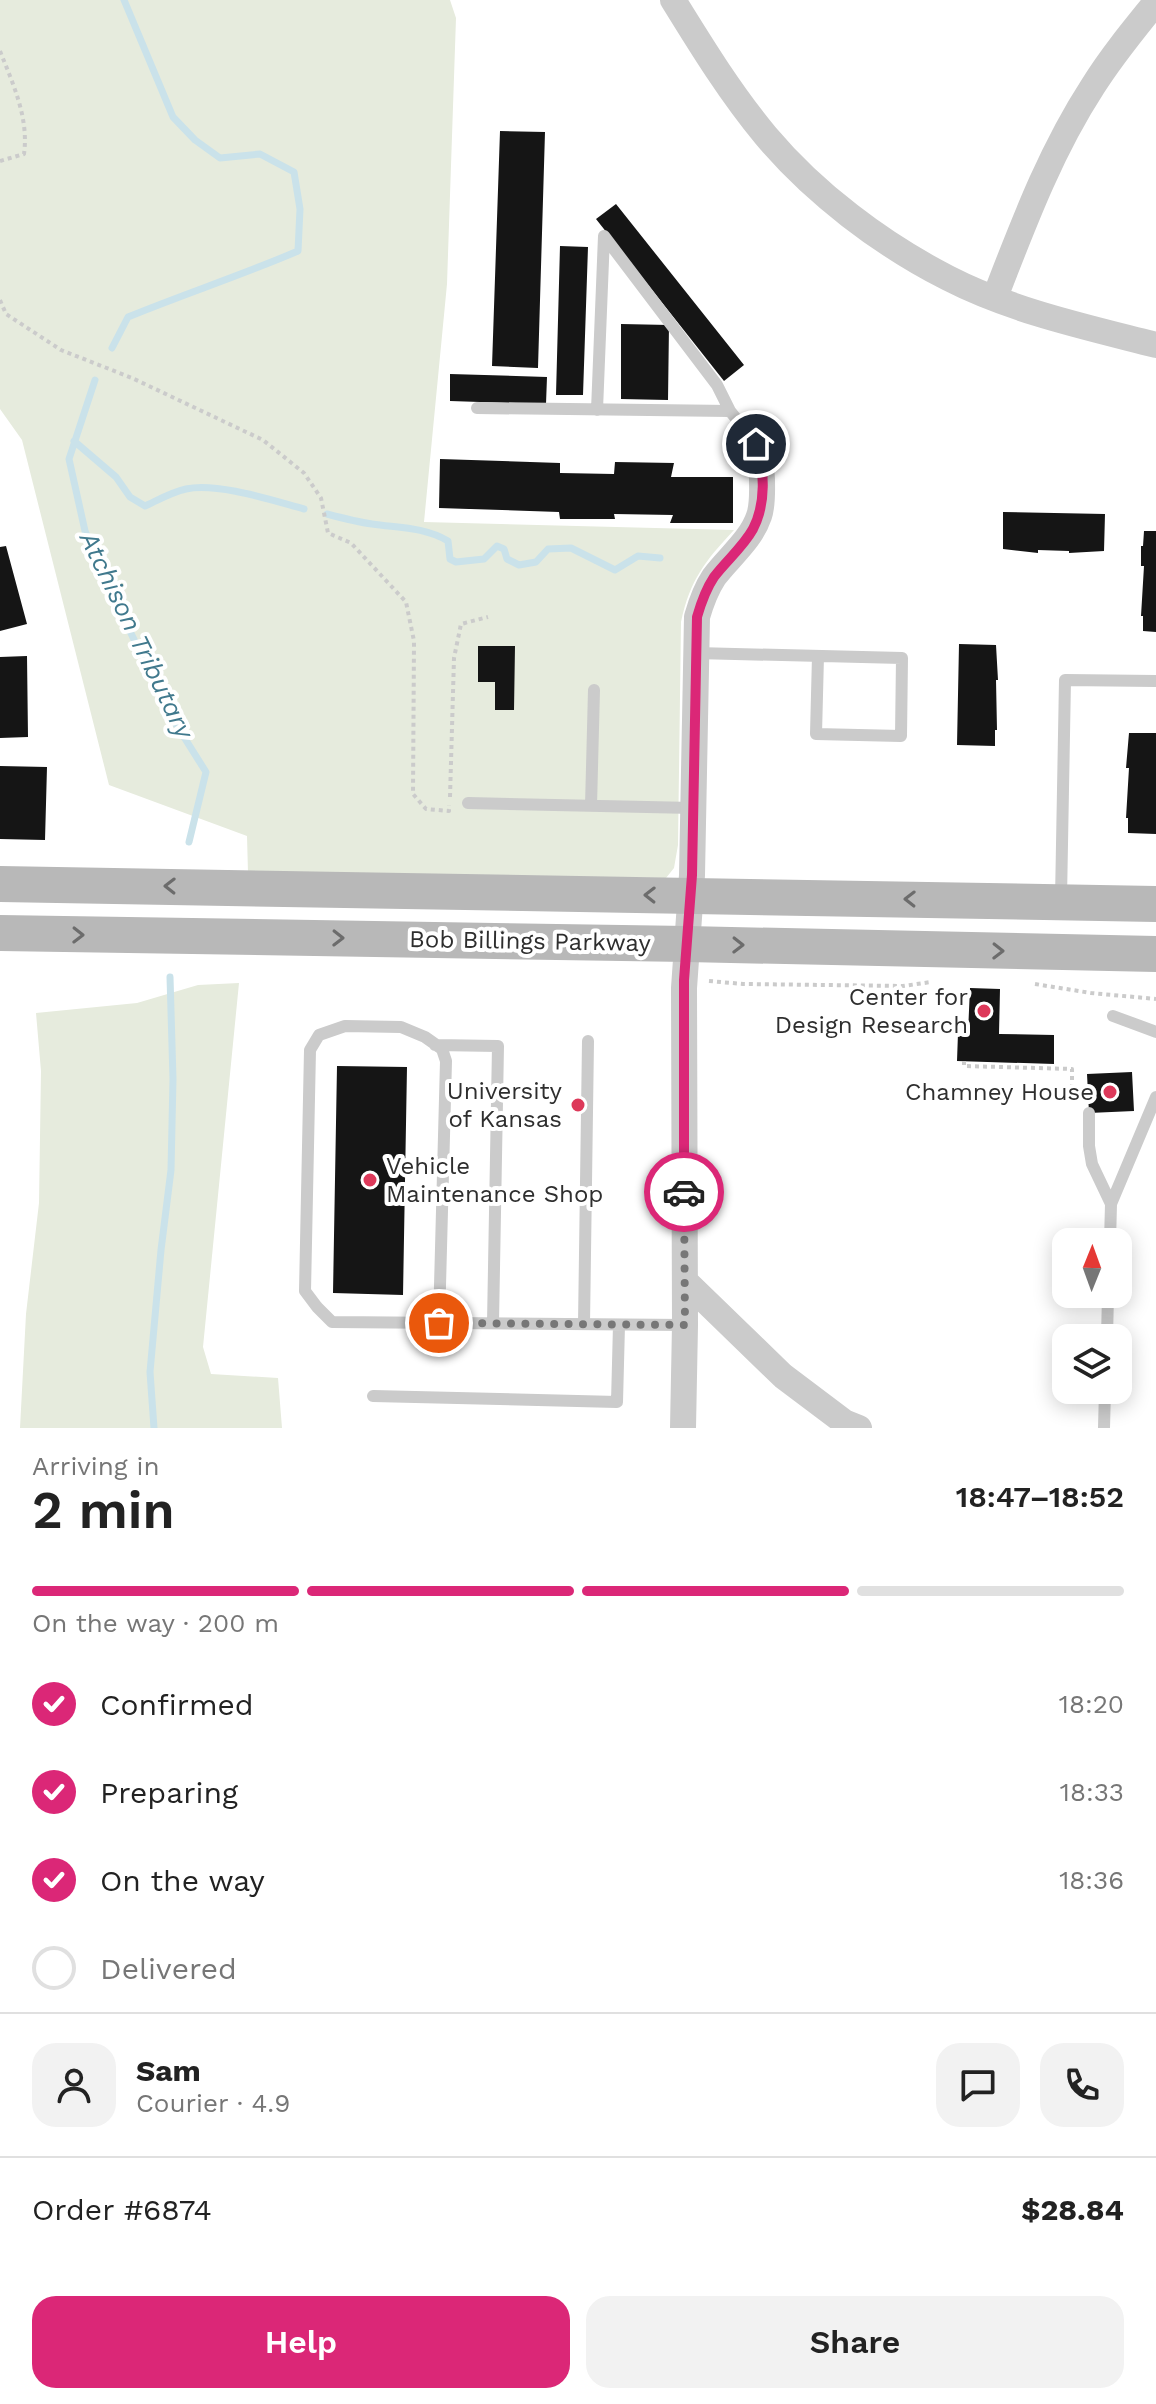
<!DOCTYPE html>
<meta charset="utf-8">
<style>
body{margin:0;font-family:"Work Sans",sans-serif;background:#f2f2f2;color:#222;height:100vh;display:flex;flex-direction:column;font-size:30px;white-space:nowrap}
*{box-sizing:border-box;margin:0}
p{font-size:26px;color:#767676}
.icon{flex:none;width:44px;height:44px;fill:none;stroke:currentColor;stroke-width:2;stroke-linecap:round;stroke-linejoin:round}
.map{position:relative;height:1428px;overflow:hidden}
.sheet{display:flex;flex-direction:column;background:#fff;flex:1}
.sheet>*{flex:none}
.needle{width:52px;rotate:1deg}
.controls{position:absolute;left:1052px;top:1228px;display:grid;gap:16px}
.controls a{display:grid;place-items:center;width:80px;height:80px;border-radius:16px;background:#fff;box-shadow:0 4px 20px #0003;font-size:40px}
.pin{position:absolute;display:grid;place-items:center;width:68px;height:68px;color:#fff;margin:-34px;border:4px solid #fff;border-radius:50%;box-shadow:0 2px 8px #0007}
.courier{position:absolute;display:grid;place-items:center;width:80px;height:80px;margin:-40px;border:6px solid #db2777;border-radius:50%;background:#fff;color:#222;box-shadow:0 2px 10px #0007}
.overview em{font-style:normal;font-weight:600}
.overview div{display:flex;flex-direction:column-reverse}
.overview{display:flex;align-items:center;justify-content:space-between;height:136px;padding:0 32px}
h1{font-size:52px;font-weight:600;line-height:60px}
.bar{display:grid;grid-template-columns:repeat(4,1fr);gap:12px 8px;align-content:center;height:96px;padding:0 32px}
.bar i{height:10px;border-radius:6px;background:#e0e0e0}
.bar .selected{background:#db2777}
.bar p{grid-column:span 4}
.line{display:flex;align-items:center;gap:20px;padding:0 32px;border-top:2px solid #e0e0e0}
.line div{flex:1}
.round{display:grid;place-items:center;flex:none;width:84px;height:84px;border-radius:24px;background:#f2f2f2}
ol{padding:0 32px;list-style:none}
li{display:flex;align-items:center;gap:24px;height:88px}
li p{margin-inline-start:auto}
li .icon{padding:8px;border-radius:50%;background:#db2777;color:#fff;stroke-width:4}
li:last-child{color:#767676}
li i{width:44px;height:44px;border:4px solid #e0e0e0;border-radius:50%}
.action{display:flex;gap:16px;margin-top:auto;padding:16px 32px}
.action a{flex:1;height:92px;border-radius:24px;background:#db2777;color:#fff;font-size:32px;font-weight:600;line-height:92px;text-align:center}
.action a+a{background:#f2f2f2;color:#222}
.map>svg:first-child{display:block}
.green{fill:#e6ebdd}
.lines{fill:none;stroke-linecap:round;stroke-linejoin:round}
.stream{stroke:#cae2ea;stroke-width:7}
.building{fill:#151515}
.path{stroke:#cbcbcb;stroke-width:4;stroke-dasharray:4 4;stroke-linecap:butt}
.lane{stroke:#cbcbcb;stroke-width:12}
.street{stroke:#cbcbcb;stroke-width:26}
.secondary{stroke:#b8b8b8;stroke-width:36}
.oneway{stroke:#6c6c6c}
.done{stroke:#777;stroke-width:8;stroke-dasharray:0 14.4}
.route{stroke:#db2777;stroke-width:10}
.poi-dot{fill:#dd395a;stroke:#fff;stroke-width:3}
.labels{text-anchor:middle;stroke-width:8;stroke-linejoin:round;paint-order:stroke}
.street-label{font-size:24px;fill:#2e2e2e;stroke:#fff}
.poi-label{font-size:24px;fill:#2e2e2e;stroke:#fff;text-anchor:end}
.water-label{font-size:26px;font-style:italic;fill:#40798d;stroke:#fff}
</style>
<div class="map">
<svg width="1156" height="1428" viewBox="0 0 1156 1428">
<rect width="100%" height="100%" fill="#fff"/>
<!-- green -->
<path class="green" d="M0,0H450L456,18L447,284L424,522L734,530C705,561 690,580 681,622L678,845L674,868L666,878L248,873L247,836L109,785L22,440L0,409Z
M239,983L203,1347L211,1374L278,1378L282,1428H20L26,1314L39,1203L41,1071L36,1013L137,1003L198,985Z"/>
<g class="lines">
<!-- stream -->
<path class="stream" d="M112,348L128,317C184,294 242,275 298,251L300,209L294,172L260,154L220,158L195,140L173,117L124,0
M95,380L69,459L85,531L126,623L172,718L206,772L189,842
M74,441L116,477L130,497L145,506C158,500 172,492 186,489C217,482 274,501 304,509
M327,514C342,518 357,522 372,524C399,528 424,527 448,541L450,559L456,562L484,559L497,546L504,549L507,559L519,565L536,562L548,549L571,548L615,570L638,556L660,558
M154,1428L150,1372L161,1250L171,1170L173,1079L170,977"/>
</g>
<!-- building -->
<path class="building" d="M500,131L545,132L538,368L492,366Z
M616,204L744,365L724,381L596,219Z
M560,246L588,247L583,395H556Z
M621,324L669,325L668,400L621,399Z
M450,374L547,377L546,404L450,401Z
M440,459L560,463V473L614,474L615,462L674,463L671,477H733V523H670L673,515L614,514L615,519H560L559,512L439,508Z
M1003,512L1105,514L1104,551L1069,553V551L1038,550V553L1003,549Z
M1144,531H1156V632L1143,631V616H1141L1144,566H1141V546H1143Z
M6,546L27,624L0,631V547Z
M959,644L996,645L998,680H996L997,730H995V746L957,745Z
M478,646H515L514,710H495V682H478Z
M27,656L28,737L0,738V657Z
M1129,733H1156V834L1128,833V818H1126L1129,768H1126Z
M0,766L47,767L45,840L0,839Z
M970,988L1000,989L999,1034L1054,1035V1064L957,1061L958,1033H968Z
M337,1066L407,1067L403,1295L333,1293Z
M1132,1072L1134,1111L1089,1113L1087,1074Z"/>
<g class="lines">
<!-- path -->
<path class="path" d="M0,51C13,84 29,118 24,154L0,161
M0,300L6,314L61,350L132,378L263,440L304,473L321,498L328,533L351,543L406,602L414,641L413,794L426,809L449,811V805
M450,797L454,658L461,624L488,617
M709,981L743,984L903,986L931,982
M1035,984L1091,993L1156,999
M964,1061V1066L1072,1069V1101"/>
<!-- lane -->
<path class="lane" d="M604,236L717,385L730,411L747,432
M477,408L730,411
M597,410L604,236
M696,653L902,658L901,736L816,734L818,656
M468,803L693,808
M591,806L594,690
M1061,899L1065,680L1156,681
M1113,1016L1156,1032
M435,1045L498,1046L493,1323
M1089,1113V1146L1092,1164L1111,1204
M1110,1242L1111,1204L1156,1097
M439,1323L446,1061L442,1049L425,1037L401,1027L345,1026L319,1035L310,1050L305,1291L317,1307L332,1322L685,1325
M584,1324L588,1041
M1107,1338L1108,1294
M373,1396L617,1402L619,1325
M1104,1428L1105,1390"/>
<!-- street -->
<path class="street" d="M673,0C702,47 731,94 766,136C814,193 881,244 948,278C1012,311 1086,327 1156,345
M995,297C1023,225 1050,152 1093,86C1111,57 1134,29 1156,2
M685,1281L783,1376L844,1422L859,1428
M683,1428L685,1325L684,988L692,875L697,617C701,603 706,589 714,577C729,557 751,540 759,516C763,505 762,491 762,479C761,460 758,448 747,432"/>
<!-- secondary -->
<path class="secondary" d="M0,884L1156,904
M0,933L687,944L1156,954"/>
</g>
<!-- one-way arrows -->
<defs><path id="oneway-chevron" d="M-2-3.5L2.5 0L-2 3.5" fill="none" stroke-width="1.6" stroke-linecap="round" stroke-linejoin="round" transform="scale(2)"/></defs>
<g class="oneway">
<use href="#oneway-chevron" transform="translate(170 886) rotate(-179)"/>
<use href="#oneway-chevron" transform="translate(650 895) rotate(-179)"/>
<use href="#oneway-chevron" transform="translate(910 899) rotate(-179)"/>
<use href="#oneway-chevron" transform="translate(78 935) rotate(1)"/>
<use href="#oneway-chevron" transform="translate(338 938) rotate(1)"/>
<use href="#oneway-chevron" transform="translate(738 945) rotate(1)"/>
<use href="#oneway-chevron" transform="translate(998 951) rotate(1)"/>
</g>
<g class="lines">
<!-- done -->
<path class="done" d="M439,1323L685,1325L684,1192"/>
<!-- route -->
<path class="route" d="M684,1192V980L692,875L697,617C701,603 706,589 714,577C726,561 743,547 753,529C766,504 765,470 756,444"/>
</g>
<!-- markers -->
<g class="poi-dot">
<circle cx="984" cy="1011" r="8"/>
<circle cx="1110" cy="1092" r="8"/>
<circle cx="578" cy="1105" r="8"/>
<circle cx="370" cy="1180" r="8"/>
</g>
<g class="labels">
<!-- street labels -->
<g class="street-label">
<text transform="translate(530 941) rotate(1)" y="8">Bob Billings Parkway</text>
</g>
<!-- poi labels -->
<g class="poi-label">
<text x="968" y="1005">Center for<tspan x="968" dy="28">Design Research</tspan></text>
<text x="562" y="1099">University<tspan x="562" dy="28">of Kansas</tspan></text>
<text x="1094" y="1100">Chamney House</text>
<text x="386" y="1174" text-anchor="start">Vehicle<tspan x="386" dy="28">Maintenance Shop</tspan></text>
</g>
<!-- water labels -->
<g class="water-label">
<text transform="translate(137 635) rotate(64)" y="9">Atchison Tributary</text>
</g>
</g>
</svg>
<div class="controls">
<a><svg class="needle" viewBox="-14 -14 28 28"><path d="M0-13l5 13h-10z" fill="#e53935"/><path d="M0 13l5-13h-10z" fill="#767676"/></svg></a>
<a><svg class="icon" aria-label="layers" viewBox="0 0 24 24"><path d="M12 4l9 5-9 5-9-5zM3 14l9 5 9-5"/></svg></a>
</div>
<div class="pin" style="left:439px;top:1323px;background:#ea580c"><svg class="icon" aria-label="bag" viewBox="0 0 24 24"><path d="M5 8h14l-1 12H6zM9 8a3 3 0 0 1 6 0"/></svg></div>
<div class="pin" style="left:756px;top:444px;background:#1f2937"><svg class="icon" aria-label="home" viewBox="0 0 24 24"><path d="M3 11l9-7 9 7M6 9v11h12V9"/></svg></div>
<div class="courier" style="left:684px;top:1192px"><svg class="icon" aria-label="car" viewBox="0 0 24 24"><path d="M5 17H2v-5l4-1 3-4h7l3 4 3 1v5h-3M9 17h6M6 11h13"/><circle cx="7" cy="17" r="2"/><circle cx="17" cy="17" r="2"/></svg></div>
</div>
<section class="sheet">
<div class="overview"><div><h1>2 min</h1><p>Arriving in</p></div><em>18:47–18:52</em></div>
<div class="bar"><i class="selected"></i><i class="selected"></i><i class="selected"></i><i></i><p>On the way · 200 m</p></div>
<ol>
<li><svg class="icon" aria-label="check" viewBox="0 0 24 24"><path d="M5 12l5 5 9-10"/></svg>Confirmed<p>18:20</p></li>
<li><svg class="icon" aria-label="check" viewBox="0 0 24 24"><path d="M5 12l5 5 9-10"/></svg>Preparing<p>18:33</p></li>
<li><svg class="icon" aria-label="check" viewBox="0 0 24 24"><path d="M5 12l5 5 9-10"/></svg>On the way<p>18:36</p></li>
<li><i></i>Delivered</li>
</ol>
<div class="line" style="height:144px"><a class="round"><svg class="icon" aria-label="person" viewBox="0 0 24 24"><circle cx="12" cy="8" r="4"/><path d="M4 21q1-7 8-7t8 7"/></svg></a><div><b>Sam</b><p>Courier · 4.9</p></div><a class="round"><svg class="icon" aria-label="chat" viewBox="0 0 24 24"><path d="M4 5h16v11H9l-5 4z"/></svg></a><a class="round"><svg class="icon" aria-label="phone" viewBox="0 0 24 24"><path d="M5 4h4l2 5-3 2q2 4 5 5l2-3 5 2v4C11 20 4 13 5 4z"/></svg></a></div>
<div class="line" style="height:104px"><div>Order #6874</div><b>$28.84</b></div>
<div class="action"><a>Help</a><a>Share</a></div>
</section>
